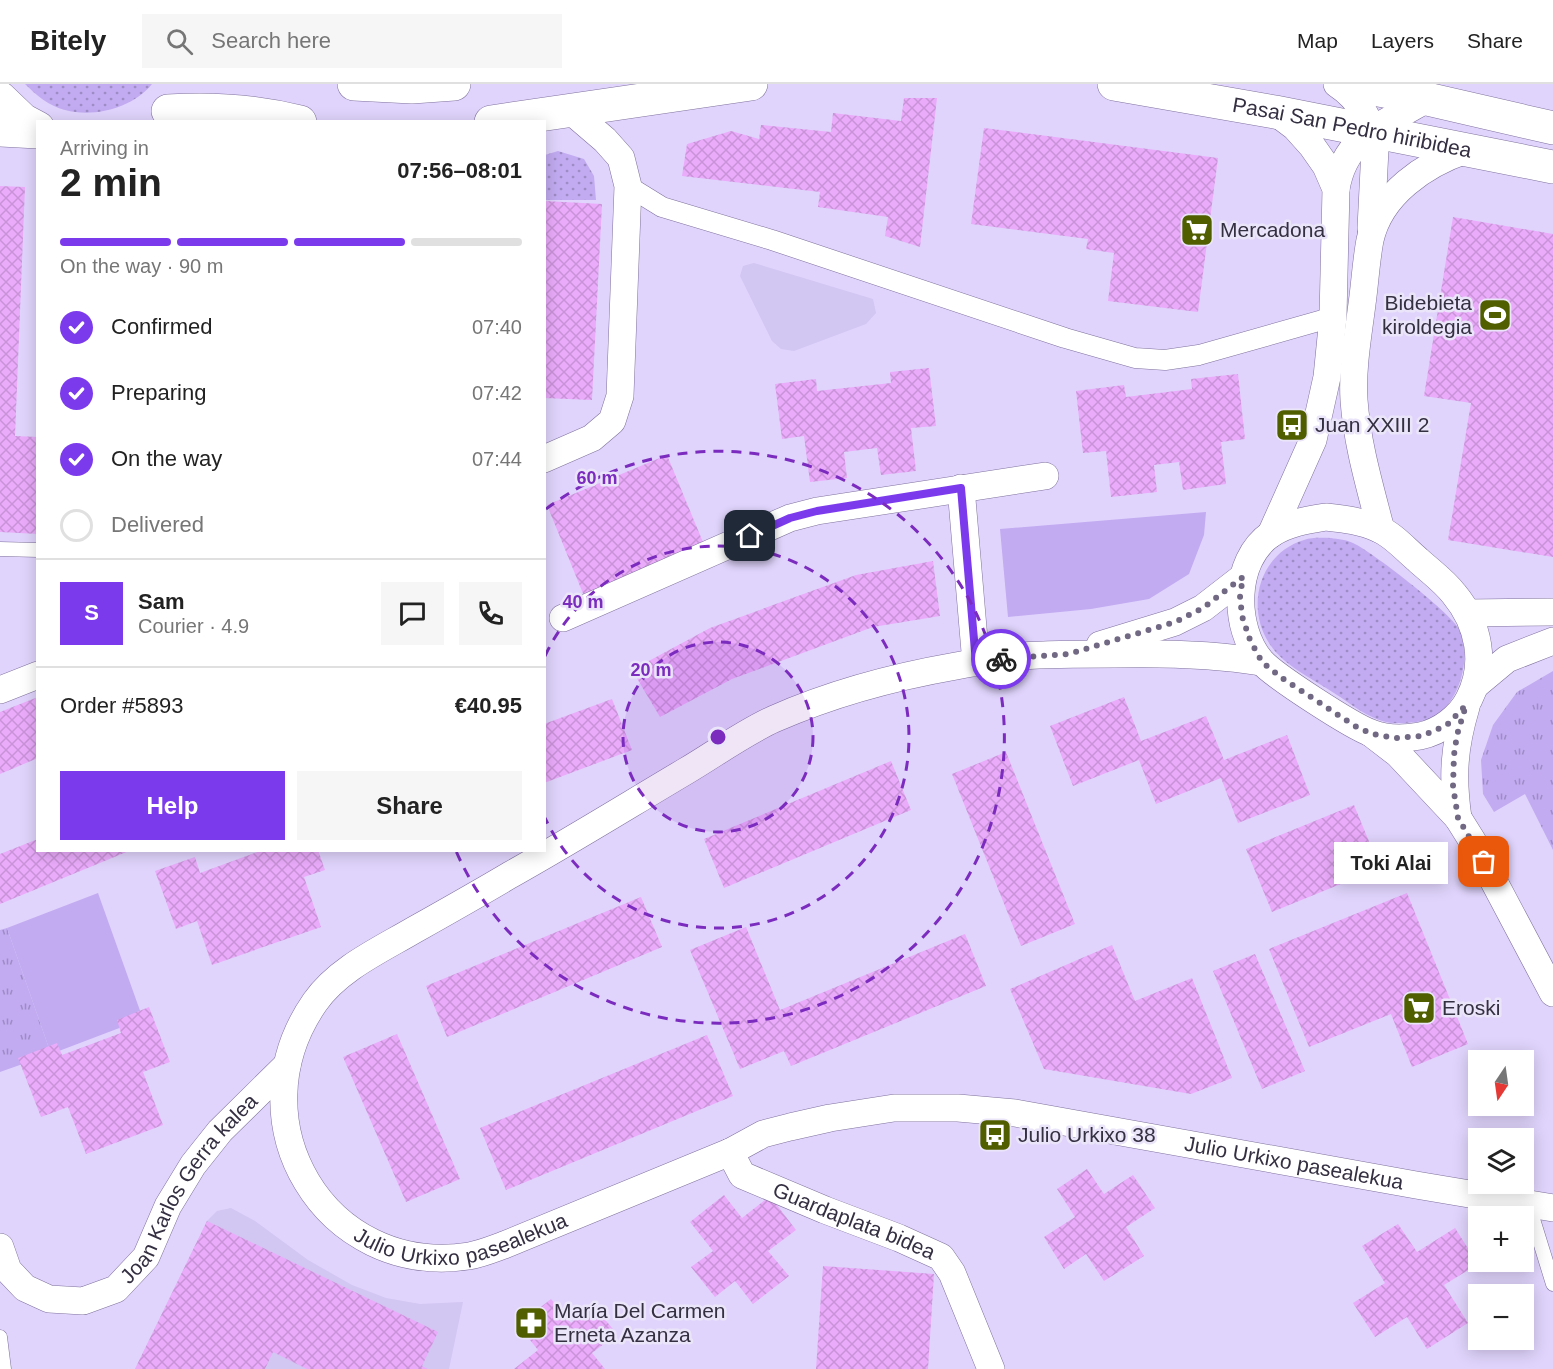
<!DOCTYPE html>
<meta charset="utf-8">
<style>
body{margin:0;font-family:Helvetica,sans-serif;background:#f6f6f6;color:#222;height:100vh;display:flex;flex-direction:column;font-size:22px;white-space:nowrap}
*{box-sizing:border-box;margin:0}
p{font-size:20px;color:#767676}
.icon{flex:none;width:33px;height:33px;fill:none;stroke:currentColor;stroke-width:2;stroke-linecap:round;stroke-linejoin:round}
.map{position:relative;flex:1;overflow:hidden}
.panel{position:absolute;left:36px;top:36px;width:510px;height:732px;display:flex;flex-direction:column;background:#fff;border-radius:0px;box-shadow:0 3px 15px #0003}
.panel>*{flex:none}
.needle{width:39px;rotate:193deg}
.controls{position:absolute;left:1468px;top:966px;display:grid;gap:12px}
.controls a{display:grid;place-items:center;width:66px;height:66px;border-radius:0px;background:#fff;box-shadow:0 3px 15px #0003;font-size:30px}
.pin{position:absolute;display:grid;place-items:center;width:51px;height:51px;color:#fff;margin:-26px;border-radius:12px;box-shadow:0 3px 9px #0006}
.courier{position:absolute;display:grid;place-items:center;width:60px;height:60px;margin:-30px;border:4px solid #7c3aed;border-radius:50%;background:#fff;color:#222;box-shadow:0 2px 8px #0007}
.bubble{position:absolute;height:42px;border-radius:0px;background:#fff;box-shadow:0 3px 15px #0003;font-size:20px;font-weight:700;line-height:42px;text-align:center}
.overview em{font-style:normal;font-weight:700}
.overview div{display:flex;flex-direction:column-reverse}
.overview{display:flex;align-items:center;justify-content:space-between;height:102px;padding:0 24px}
h1{font-size:39px;font-weight:700;line-height:45px}
.bar{display:grid;grid-template-columns:repeat(4,1fr);gap:9px 6px;align-content:center;height:72px;padding:0 24px}
.bar i{height:8px;border-radius:4px;background:#e0e0e0}
.bar .selected{background:#7c3aed}
.bar p{grid-column:span 4}
.line{display:flex;align-items:center;gap:15px;padding:0 24px;border-top:2px solid #e0e0e0}
.line div{flex:1}
.round{display:grid;place-items:center;flex:none;width:63px;height:63px;border-radius:0px;background:#f6f6f6}
ol{padding:0 24px;list-style:none}
li{display:flex;align-items:center;gap:18px;height:66px}
li p{margin-inline-start:auto}
li .icon{padding:6px;border-radius:50%;background:#7c3aed;color:#fff;stroke-width:4}
li:last-child{color:#767676}
li i{width:33px;height:33px;border:3px solid #e0e0e0;border-radius:50%}
.cta{display:flex;gap:12px;margin-top:auto;padding:12px 24px}
.cta a{flex:1;height:69px;border-radius:0px;background:#7c3aed;color:#fff;font-size:24px;font-weight:700;line-height:69px;text-align:center}
.cta a+a{background:#f6f6f6;color:#222}
header{display:flex;align-items:center;gap:36px;box-sizing:border-box;height:84px;padding:0 30px;background:#fff;border-bottom:2px solid #e0e0e0}
header strong{font-size:28px}
nav{display:flex;gap:33px;margin-inline-start:auto;font-size:21px}
.search{width:420px;height:54px;background:#f6f6f6;display:flex;align-items:center;gap:15px;box-sizing:border-box;padding:0 21px;border-radius:0px;color:#767676;font-size:22px}
.map>svg:first-child{display:block}
.built{fill:#d2c6f2}
.grass{fill:url(#grass-dots)}
.park{fill:url(#park-tufts)}
.garden{fill:#c2abf1}
.building{fill:url(#building-cross-hatch)}
.lines{fill:none;stroke-linecap:round;stroke-linejoin:round}
.service-casing{stroke:#7f719d;stroke-width:15}
.pedestrian-casing{stroke:#7f719d;stroke-width:21}
.minor-casing{stroke:#7f719d;stroke-width:28}
.secondary-casing{stroke:#7f719d;stroke-width:34}
.service{stroke:#fff;stroke-width:14}
.pedestrian{stroke:#fff;stroke-width:20}
.minor{stroke:#fff;stroke-width:27}
.secondary{stroke:#fff;stroke-width:33}
.done{stroke:#716983;stroke-width:6;stroke-dasharray:0 10.8}
.route{stroke:#7c3aed;stroke-width:8}
.ring{fill:none;stroke:#7b2cbf;stroke-width:3;stroke-dasharray:10 8}
.labels{text-anchor:middle;stroke-width:5;stroke-linejoin:round;paint-order:stroke}
.street-label{font-size:21px;fill:#352f42;stroke:#ebe5f9}
.poi-label{font-size:21px;fill:#352f42;stroke:#ebe5f9;text-anchor:start}
.centre{fill:#7b2cbf;stroke:#ebe5f9;stroke-width:3}
.ring-label{font-size:18px;text-anchor:middle;font-weight:bold;fill:#7b2cbf;stroke:#ebe5f9;stroke-width:5;stroke-linejoin:round;paint-order:stroke}
</style>
<header>
<strong>Bitely</strong>
<div class="search"><svg class="icon" aria-label="search" viewBox="0 0 24 24"><circle cx="10" cy="10" r="6"/><path d="M15 15l6 6"/></svg>Search here</div>
<nav><a>Map</a><a>Layers</a><a>Share</a></nav>
</header>
<div class="map">
<svg width="1553" height="1285" viewBox="0 0 1553 1285">
<defs>
<pattern id="grass-dots" width="8" height="8" patternUnits="userSpaceOnUse" patternTransform="scale(1.5)"><rect width="8" height="8" fill="#c2abf1"/><path d="M2 2h.1M6 6h.1" fill="none" stroke="#9e8cc5" stroke-width="1.8" stroke-linecap="round"/></pattern>
<pattern id="park-tufts" width="24" height="20" patternUnits="userSpaceOnUse" patternTransform="scale(1.5)"><rect width="24" height="20" fill="#c2abf1"/><path d="M3 7l-1-3M5 7V3M7 7l1-3M15 17l-1-3M17 17v-4M19 17l1-3" fill="none" stroke="#9e8cc5"/></pattern>
<pattern id="building-cross-hatch" width="8" height="8" patternUnits="userSpaceOnUse" patternTransform="scale(1.5)"><rect width="8" height="8" fill="#eaabfb"/><path d="M0 0l8 8M0 8l8-8" fill="none" stroke="#c993d8"/></pattern>
</defs>
<rect width="100%" height="100%" fill="#e0d4fc"/>
<!-- built -->
<path class="built" d="M754,179L873,215L876,229L866,240L794,267L781,265L772,257L740,192L743,182Z
M231,1124L255,1137L308,1176L352,1201L386,1214L420,1220L463,1218L449,1285H135L207,1137L217,1127Z"/>
<!-- grass -->
<path class="grass" d="M25,0H152C133,24 94,34 65,26C49,22 36,11 25,0Z
M558,67L584,75L594,92L596,116H545V71Z
M1331,454C1338,455 1347,456 1353,459C1371,467 1450,528 1459,545C1472,570 1461,615 1437,631C1425,639 1408,639 1394,639C1373,638 1354,622 1337,611C1315,596 1283,582 1269,559C1245,522 1260,469 1304,456C1312,453 1323,454 1331,454Z"/>
<!-- park -->
<path class="park" d="M1553,587V766L1525,710L1494,728L1483,710L1481,676L1493,641L1517,608Z
M7,844L51,970L0,988V846Z"/>
<!-- garden -->
<path class="garden" d="M1206,428L1204,451L1189,490L1149,515L1091,525L1008,533L1000,445Z
M98,809L143,935L51,970L7,844Z"/>
<!-- building -->
<path class="building" d="M904,14H937L920,163L885,152L888,133L818,123L820,108L682,92L687,60L731,47L759,55L761,41L831,48L833,29L901,37Z
M984,44L1218,74L1198,228L1108,217L1114,169L1086,165L1088,155L971,140Z
M0,102L25,103L15,352L38,353V450L0,448Z
M544,117L602,120L592,316L544,314Z
M1453,133L1553,150V473L1448,456L1471,319L1424,312Z
M929,284L936,342L911,344L916,387L881,391L877,364L844,368L847,394L810,398L804,352L782,355L775,300L816,295L817,307L891,299L890,288Z
M1238,290L1245,355L1221,358L1226,400L1183,406L1179,378L1154,381L1157,408L1111,413L1106,367L1083,369L1076,307L1124,301L1126,313L1192,305L1191,295Z
M667,371L705,463L584,512L547,421Z
M933,477L940,532L873,543L732,595L660,633L632,586L710,544L856,491Z
M38,613V674L0,690V628Z
M1124,613L1141,657L1206,632L1224,676L1287,651L1310,711L1238,739L1221,694L1156,720L1139,676L1073,702L1050,642Z
M612,615L632,666L544,699V640Z
M1006,668L1075,840L1021,862L952,690Z
M891,677L911,726L724,804L704,755Z
M1354,721L1380,784L1272,828L1246,765Z
M38,755V766L129,767L0,820V770Z
M263,766H318L325,786L304,793L321,843L212,881L197,837L176,845L155,787L195,773L200,789Z
M1407,809L1468,960L1412,983L1391,930L1309,963L1269,865Z
M641,813L662,863L447,953L426,902Z
M746,843L780,926L965,850L986,902L791,982L784,967L740,985L690,866Z
M1112,861L1135,917L1192,894L1232,994L1191,1010L1044,985L1010,905Z
M1255,870L1305,987L1262,1005L1213,887Z
M149,923L170,978L143,988L163,1041L86,1070L68,1023L41,1033L18,974L57,959L62,971L121,949L117,936Z
M397,950L460,1095L406,1118L343,973Z
M707,951L733,1012L506,1106L480,1044Z
M1087,1085L1104,1110L1133,1091L1155,1124L1126,1143L1144,1172L1104,1197L1086,1170L1064,1185L1044,1153L1075,1133L1057,1105Z
M724,1111L742,1134L770,1112L796,1146L768,1167L789,1192L753,1220L735,1197L715,1213L691,1183L713,1167L690,1138Z
M207,1137L438,1248L422,1282L428,1285H307L273,1268L265,1285H135Z
M1398,1140L1417,1168L1455,1144L1478,1180L1444,1201L1468,1239L1427,1265L1407,1233L1375,1253L1353,1219L1385,1199L1362,1162Z
M823,1182L934,1190L928,1285H816Z
M551,1215L571,1239L593,1221L617,1250L592,1269L605,1285H514L538,1266L518,1241Z"/>
<g class="lines">
<!-- service casing -->
<g class="service-casing">
<path id="service" d="M0,465L38,466
M1528,1119L1553,1200
M0,1253L4,1285"/>
</g>
<!-- pedestrian casing -->
<g class="pedestrian-casing">
<path id="pedestrian" d="M628,102L662,123L772,156L1065,254L1135,274L1165,276L1199,271L1333,233"/>
</g>
<!-- minor casing -->
<g class="minor-casing">
<g id="minor">
<path d="M1337,0C1360,15 1372,38 1375,65L1371,144"/>
<path d="M0,49L38,51"/>
<path d="M1336,105C1345,51 1385,40 1427,15"/>
<path d="M544,375L592,354L612,337L620,312L628,102L621,74L605,56L570,26"/>
<path d="M961,404L976,579"/>
<path d="M1326,433C1345,435 1362,437 1379,445C1393,451 1406,466 1418,476C1430,487 1444,497 1454,510C1479,540 1487,580 1469,615C1460,633 1440,648 1420,652C1404,655 1386,655 1371,649C1352,642 1274,592 1261,577C1233,544 1232,477 1271,450C1287,439 1307,436 1326,433Z"/>
<path d="M1381,446C1370,403 1357,360 1354,316C1352,284 1358,252 1362,220C1365,199 1366,177 1370,156C1380,110 1425,80 1466,66"/>
<path d="M1271,450L1313,356L1327,293L1333,233L1336,105L1326,82L1312,62L1295,43L1275,28"/>
<path d="M1468,529L1553,528"/>
<path d="M563,534L790,434L817,427L1045,392"/>
<path d="M1100,561L1175,538L1203,524L1243,493"/>
<path id="s1" d="M1261,578C1213,570 1165,569 1116,570C1084,570 1052,570 1021,572C999,574 977,578 956,582C893,593 833,609 774,635C743,649 715,670 686,687C627,722 569,758 510,791C478,810 446,828 414,846C380,866 338,885 315,918C232,1037 325,1194 469,1172C481,1170 493,1165 504,1161L730,1068L763,1050L790,1043L830,1034L894,1024H958L1015,1029L1416,1101L1553,1124"/>
<path d="M1477,600L1507,575L1553,557"/>
<path d="M0,606L38,591"/>
<path d="M1372,650L1398,670L1458,734L1473,758L1553,909"/>
<path d="M1458,734C1452,692 1454,663 1466,623"/>
<path id="s2" d="M730,1068L742,1091L825,1126L899,1154L941,1173L952,1189L991,1285"/>
<path id="s3" d="M0,1163L8,1186L25,1204L49,1215L83,1217L116,1205L146,1173L168,1122L193,1081L220,1047L287,981"/>
</g>
</g>
<!-- secondary casing -->
<g class="secondary-casing">
<g id="secondary">
<path d="M354,0L412,3L454,0"/>
<path id="s4" d="M1114,0L1275,28L1553,83"/>
<path d="M1347,0L1427,15L1553,44"/>
<path d="M0,14L23,36L38,44"/>
<path d="M168,27C213,24 256,27 300,38"/>
<path d="M491,38L751,0"/>
</g>
</g>
<!-- service -->
<use href="#service" class="service"/>
<!-- pedestrian -->
<use href="#pedestrian" class="pedestrian"/>
<!-- minor -->
<use href="#minor" class="minor"/>
<!-- secondary -->
<use href="#secondary" class="secondary"/>
</g>
<g class="lines">
<!-- done -->
<path class="done" d="M1001,575L1069,570L1175,538L1203,524L1243,493L1240,512L1242,532L1250,556L1262,578L1282,594L1355,642L1372,650L1396,654L1422,652L1447,641L1466,621L1457,651L1454,671L1453,702L1458,734L1484,778"/>
<!-- route -->
<path class="route" d="M750,452L790,434L817,427L961,404L976,579L1001,575"/>
</g>
<!-- distance rings -->
<circle cx="718" cy="653" r="95" fill="#7b2cbf" fill-opacity=".12"/>
<g class="ring">
<circle cx="718" cy="653" r="95"/>
<path d="M545 572A191 191 0 1 1 545 734"/>
<path d="M546 425A286 286 0 1 1 456 767"/>
</g>
<!-- icons -->
<defs>
<g id="supermarket-square" transform="scale(1.725)"><rect x="-9" y="-9" width="18" height="18" rx="4" fill="#505e00" stroke="#ebe5f9"/><path d="M-6-5.5h2.5l.6 2H6L4.5 2H-2.5L-4.4-4H-6ZM-1.5 3.2a1.3 1.3 0 1 0 .1 0ZM3 3.2a1.3 1.3 0 1 0 .1 0Z" fill="#fff"/></g>
<g id="stadium-square" transform="scale(1.725)"><rect x="-9" y="-9" width="18" height="18" rx="4" fill="#505e00" stroke="#ebe5f9"/><path d="M0-5a6.5 5 0 1 0 0 10a6.5 5 0 1 0 0-10ZM-3.5-1.8h7v3.6h-7Z" fill="#fff"/></g>
<g id="bus-square" transform="scale(1.725)"><rect x="-9" y="-9" width="18" height="18" rx="4" fill="#505e00" stroke="#ebe5f9"/><path d="M-5-6H5V4H4V6H2V4H-2V6H-4V4H-5ZM-3.5-4V0h7V-4ZM-3.5 1.2v1.5H-2V1.2ZM2 1.2v1.5H3.5V1.2Z" fill="#fff"/></g>
<g id="pharmacy-square" transform="scale(1.725)"><rect x="-9" y="-9" width="18" height="18" rx="4" fill="#505e00" stroke="#ebe5f9"/><path d="M-2-6h4v4h4v4h-4v4h-4v-4h-4v-4h4Z" fill="#fff"/></g>
</defs>
<g fill-rule="evenodd">
<use href="#supermarket-square" x="1197" y="146"/>
<use href="#stadium-square" x="1495" y="231"/>
<use href="#bus-square" x="1292" y="341"/>
<use href="#supermarket-square" x="1419" y="924"/>
<use href="#bus-square" x="995" y="1051"/>
<use href="#pharmacy-square" x="531" y="1239"/>
</g>
<g class="labels">
<!-- street labels -->
<g class="street-label">
<text dy="7" stroke="none"><textPath href="#s4" startOffset="242">Pasai San Pedro hiribidea</textPath></text>
<text dy="7" stroke="none"><textPath href="#s1" startOffset="2274">Julio Urkixo pasealekua</textPath></text>
<text dy="7" stroke="none"><textPath href="#s3" startOffset="270">Joan Karlos Gerra kalea</textPath></text>
<text dy="7" stroke="none"><textPath href="#s1" startOffset="1410">Julio Urkixo pasealekua</textPath></text>
<text dy="7" stroke="none"><textPath href="#s2" startOffset="147">Guardaplata bidea</textPath></text>
</g>
<!-- poi labels -->
<g class="poi-label">
<text x="1220" y="153">Mercadona</text>
<text x="1472" y="226" text-anchor="end">Bidebieta<tspan x="1472" dy="24">kiroldegia</tspan></text>
<text x="1315" y="348">Juan XXIII 2</text>
<text x="1442" y="931">Eroski</text>
<text x="1018" y="1058">Julio Urkixo 38</text>
<text x="554" y="1234">María Del Carmen<tspan x="554" dy="24">Erneta Azanza</tspan></text>
</g>
</g>
<circle cx="718" cy="653" r="9" class="centre"/>
<g class="ring-label">
<text x="597" y="400">60 m</text>
<text x="583" y="524">40 m</text>
<text x="651" y="592">20 m</text>
</g>
</svg>
<div class="controls">
<a><svg class="needle" viewBox="-14 -14 28 28"><path d="M0-13l5 13h-10z" fill="#e53935"/><path d="M0 13l5-13h-10z" fill="#767676"/></svg></a>
<a><svg class="icon" aria-label="layers" viewBox="0 0 24 24"><path d="M12 4l9 5-9 5-9-5zM3 14l9 5 9-5"/></svg></a>
<a>+</a>
<a>−</a>
</div>
<div class="pin" style="left:1484px;top:778px;background:#ea580c"><svg class="icon" aria-label="bag" viewBox="0 0 24 24"><path d="M5 8h14l-1 12H6zM9 8a3 3 0 0 1 6 0"/></svg></div>
<div class="pin" style="left:750px;top:452px;background:#1f2937"><svg class="icon" aria-label="home" viewBox="0 0 24 24"><path d="M3 11l9-7 9 7M6 9v11h12V9"/></svg></div>
<div class="courier" style="left:1001px;top:575px"><svg class="icon" aria-label="bike" viewBox="0 0 24 24"><circle cx="6" cy="16" r="4"/><circle cx="18" cy="16" r="4"/><path d="M6 16l4-8h5l3 8M10 8l3 8H6M13 5h3"/></svg></div>
<div class="bubble" style="left:1334px;top:758px;width:114px">Toki Alai</div>
<section class="panel">
<div class="overview"><div><h1>2 min</h1><p>Arriving in</p></div><em>07:56–08:01</em></div>
<div class="bar"><i class="selected"></i><i class="selected"></i><i class="selected"></i><i></i><p>On the way · 90 m</p></div>
<ol>
<li><svg class="icon" aria-label="check" viewBox="0 0 24 24"><path d="M5 12l5 5 9-10"/></svg>Confirmed<p>07:40</p></li>
<li><svg class="icon" aria-label="check" viewBox="0 0 24 24"><path d="M5 12l5 5 9-10"/></svg>Preparing<p>07:42</p></li>
<li><svg class="icon" aria-label="check" viewBox="0 0 24 24"><path d="M5 12l5 5 9-10"/></svg>On the way<p>07:44</p></li>
<li><i></i>Delivered</li>
</ol>
<div class="line" style="height:108px"><b class="round" style="background:#7c3aed;color:#fff">S</b><div><b>Sam</b><p>Courier · 4.9</p></div><a class="round"><svg class="icon" aria-label="chat" viewBox="0 0 24 24"><path d="M4 5h16v11H9l-5 4z"/></svg></a><a class="round"><svg class="icon" aria-label="phone" viewBox="0 0 24 24"><path d="M5 4h4l2 5-3 2q2 4 5 5l2-3 5 2v4C11 20 4 13 5 4z"/></svg></a></div>
<div class="line" style="height:78px"><div>Order #5893</div><b>€40.95</b></div>
<div class="cta"><a>Help</a><a>Share</a></div>
</section>
</div>
